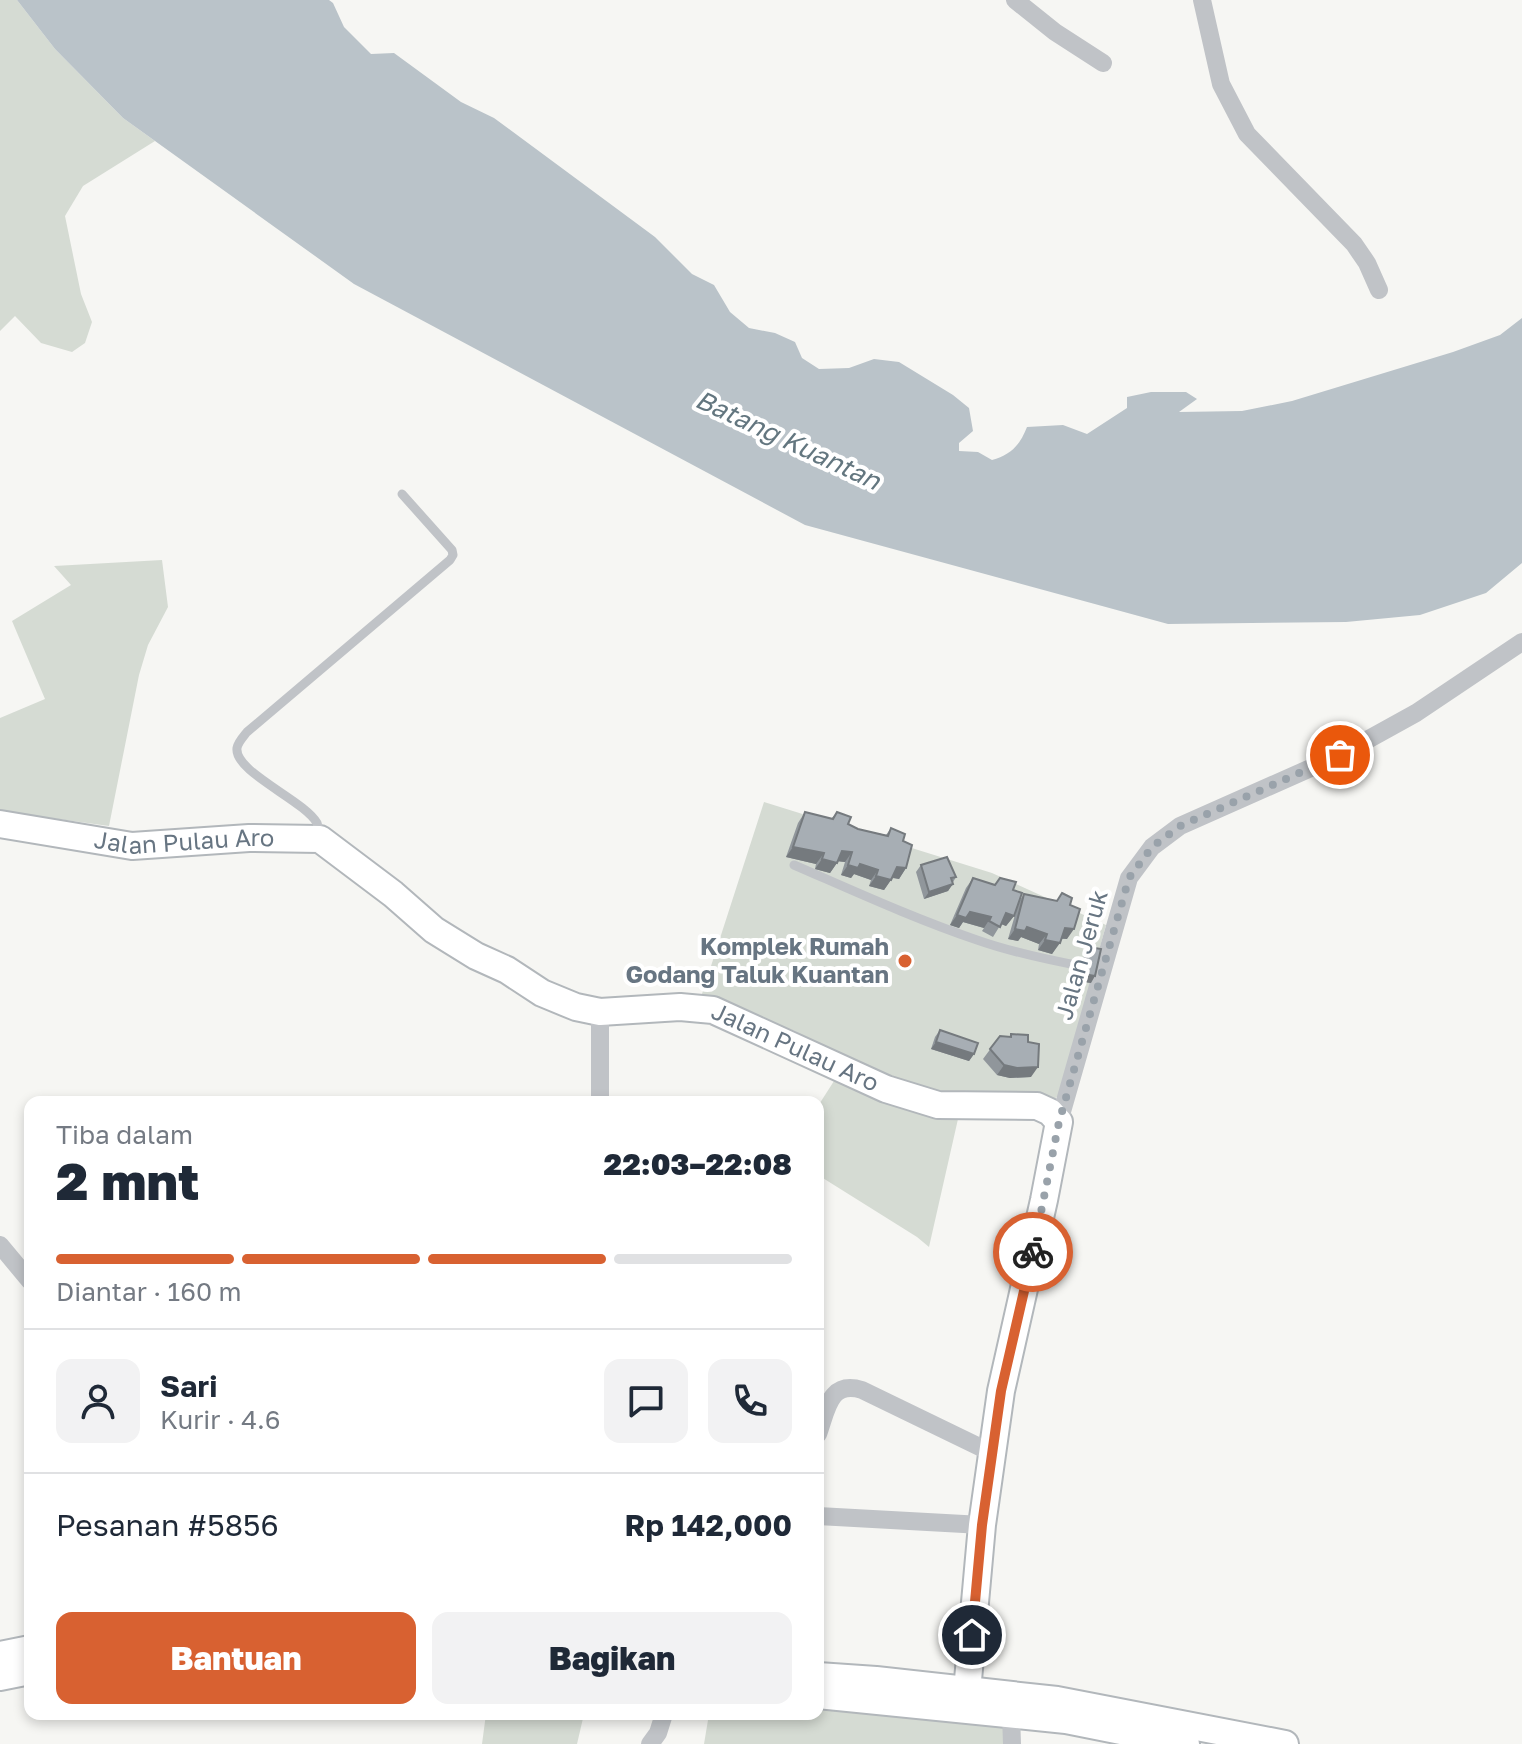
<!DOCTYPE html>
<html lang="id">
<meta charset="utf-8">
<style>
body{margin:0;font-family:"Golos Text",sans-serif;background:#f2f2f3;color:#1f2937;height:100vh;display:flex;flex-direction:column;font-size:30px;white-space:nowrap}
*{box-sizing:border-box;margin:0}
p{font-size:26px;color:#747a83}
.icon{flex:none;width:44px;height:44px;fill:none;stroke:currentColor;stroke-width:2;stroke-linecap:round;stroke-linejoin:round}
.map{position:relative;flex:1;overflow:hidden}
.details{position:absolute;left:24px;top:1096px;width:800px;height:624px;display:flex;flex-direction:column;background:#fff;border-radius:16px;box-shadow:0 4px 12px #0003}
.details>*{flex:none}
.pin{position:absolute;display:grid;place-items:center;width:68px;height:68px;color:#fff;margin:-34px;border:4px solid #fff;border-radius:50%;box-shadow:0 2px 8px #0007}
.courier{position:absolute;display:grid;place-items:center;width:80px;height:80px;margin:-40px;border:6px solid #d86131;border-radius:50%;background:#fff;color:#222;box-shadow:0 2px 10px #0007}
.headline em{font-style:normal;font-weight:800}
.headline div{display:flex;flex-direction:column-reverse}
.headline{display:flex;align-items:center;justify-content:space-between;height:136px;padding:0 32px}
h1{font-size:52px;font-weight:800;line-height:60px}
.bar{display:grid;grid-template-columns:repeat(4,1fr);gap:12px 8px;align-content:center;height:96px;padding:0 32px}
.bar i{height:10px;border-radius:6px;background:#e0e1e3}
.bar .current{background:#d86131}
.bar p{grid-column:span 4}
.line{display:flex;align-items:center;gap:20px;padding:0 32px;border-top:2px solid #e0e1e3}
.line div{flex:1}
.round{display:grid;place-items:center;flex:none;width:84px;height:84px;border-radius:16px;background:#f2f2f3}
.button{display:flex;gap:16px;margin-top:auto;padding:16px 32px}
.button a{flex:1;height:92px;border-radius:16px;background:#d86131;color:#fff;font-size:32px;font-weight:800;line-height:92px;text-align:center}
.button a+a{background:#f2f2f3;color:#1f2937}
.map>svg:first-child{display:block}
.green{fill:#d5dbd3}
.water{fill:#bac3c9}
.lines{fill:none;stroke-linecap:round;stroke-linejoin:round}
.secondary-casing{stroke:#b2b7bb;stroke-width:30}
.lane{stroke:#c0c3c7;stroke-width:9}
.street{stroke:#c0c3c7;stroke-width:18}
.secondary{stroke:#fff;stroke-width:26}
.wall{fill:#90969b}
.shaded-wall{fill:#757a7e}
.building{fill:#a7aeb4;stroke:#757a7e;stroke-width:2}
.done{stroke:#99a2aa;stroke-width:8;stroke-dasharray:0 14.4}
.route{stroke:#d86131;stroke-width:10}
.poi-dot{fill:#d86131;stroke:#fff;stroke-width:3}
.labels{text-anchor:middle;stroke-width:8;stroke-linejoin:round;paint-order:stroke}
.street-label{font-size:24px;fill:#677582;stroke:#fff}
.poi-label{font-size:24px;font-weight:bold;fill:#677582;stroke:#fff;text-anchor:end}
.water-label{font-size:26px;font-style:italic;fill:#63767f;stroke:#fff}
</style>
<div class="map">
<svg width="1522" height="1744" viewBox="0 0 1522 1744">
<rect width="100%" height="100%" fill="#f6f6f3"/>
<!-- green -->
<path class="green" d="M0,0H17L55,49L123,118L155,141L83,186L65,216L81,294L92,322L85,343L72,352L41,343L15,316L0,331Z
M162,560L168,607L148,645L139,675L109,826L0,811V718L45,699L12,621L71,585L54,566Z
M764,802L992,873L1106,925L1060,1095L1054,1099L1042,1101L940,1096L855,1065L795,1031L701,997Z
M834,1081L925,1116L958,1119L929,1247L917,1237L818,1175V1106Z
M818,1707L1015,1722L1017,1744H704L709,1714H818Z
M486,1714H584L577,1744H482Z"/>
<!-- water -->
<path class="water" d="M17,0H329L333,3L344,27L371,54L394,53L461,102L494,118L655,237L692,274L714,285L730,312L749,328L775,333L795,342L802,358L819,369L849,368L874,359L899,362L953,395L969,408L973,431L959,443V451L978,452L992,460C1011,455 1020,445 1027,427L1063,425L1087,434L1127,408V397L1151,392H1186L1197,399L1179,412L1242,411L1292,401L1453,352L1500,335L1522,318V563L1486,593L1420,615L1346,622L1168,624L805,525L354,284L123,118L55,49Z"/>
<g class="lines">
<!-- secondary casing -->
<g class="secondary-casing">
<g id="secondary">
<path id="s1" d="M0,824L132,846L249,838L320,839L393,894L434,930L476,956L507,970L542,993L576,1007L600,1012L680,1007L713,1010L886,1089L938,1105L1037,1106L1050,1112L1059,1122L1044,1200L1001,1391L982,1525L967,1691"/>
<path d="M0,1655L30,1649"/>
<path d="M818,1676L876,1680L1057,1700L1285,1744"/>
<path d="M0,1677L30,1671"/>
<path d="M818,1695L1066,1720L1186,1744"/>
</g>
</g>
<!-- lane -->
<path class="lane" d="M320,835C319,832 318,826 317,823C304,800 234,772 237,748C238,742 243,737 247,732L450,560L453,555L452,550L402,494
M794,865C854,891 915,919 977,940C1014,953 1053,961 1091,968"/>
<!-- street -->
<path class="street" d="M1015,0L1055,32L1103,63
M1202,0L1221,84L1247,134L1354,244L1367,263L1379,290
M600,1012V1102
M1059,1122L1129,878L1152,847L1180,826L1340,755L1416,713L1522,642
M0,1245L30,1281
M818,1434C827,1410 829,1380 862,1390L992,1453
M818,1516L982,1525
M1011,1714L1012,1744
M650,1744L658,1733L664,1714"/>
<!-- secondary -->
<use href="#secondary" class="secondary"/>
</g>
<!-- wall -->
<path class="wall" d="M805,812L831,819L837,812L848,824L858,829L886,835L891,828L903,841L906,868L899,879L892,878L884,890L869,886L871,880L854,874L851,878L841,875L845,862L838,861L830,873L815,869L816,864L786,857L798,823Z
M921,865L956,877L948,891L924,899L916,872Z
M973,878L1013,890L1018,903L1024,894L1070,905L1067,939H1061L1052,954L1038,950L1039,944L1021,937L1018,941L1008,939L1017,908L1014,916L1006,926L1001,924L993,937L982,931L984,928L963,922L959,928L950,925L966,888Z
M1089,947L1091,983L1078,981L1084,954Z
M940,1030L974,1054L969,1061L931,1049L935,1037Z
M1011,1034L1031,1077L1010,1078L997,1075L983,1059L1000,1036L1009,1037Z"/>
<!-- shaded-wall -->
<path class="shaded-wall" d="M793,847L824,853L816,864L786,857Z
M842,851L852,852L845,862L835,861Z
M822,859L837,863L830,873L815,869Z
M860,864L878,870L871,880L854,874L851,878L841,875L848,865Z
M897,867L906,868L899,879L890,877Z
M876,876L891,880L884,890L869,886Z
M953,884L948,891L924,899L929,892Z
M970,912L991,917L984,928L963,922L959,928L950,925L957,915Z
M1006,913L1014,916L1006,926L999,923Z
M1027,927L1047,934L1039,944L1021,937L1018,941L1008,939L1015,929Z
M1065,928L1074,929L1067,939L1058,938Z
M1045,940L1060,943L1052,954L1038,950Z
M1083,974L1095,976L1091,983L1078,981Z
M936,1042L974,1054L969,1061L931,1049Z
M1004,1065L1038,1067L1031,1077L1010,1078L997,1075Z"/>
<!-- building -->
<path class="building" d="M805,812L833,819L837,812L851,817L848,824L858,829L888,836L891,828L905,834L903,841L912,845L906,868L897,867L891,880L876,876L878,870L860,864L858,868L848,865L852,852L842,851L837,863L822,859L824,853L793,847Z
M947,857L956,877L951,878L953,884L929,892L921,865Z
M973,878L995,885L1000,878L1016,882L1013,890L1022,893L1014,916L1006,913L1000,927L989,921L991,917L970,912L966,918L957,915Z
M1062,893L1072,898L1070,905L1080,909L1074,929L1065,928L1060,943L1045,940L1047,934L1027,927L1025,931L1015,929L1024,894L1057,901Z
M1089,947L1101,949L1095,976L1083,974Z
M940,1030L978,1043L974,1054L936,1042Z
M1011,1034L1028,1035V1042L1039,1044L1038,1067L1017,1068L1004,1065L990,1049L1000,1036L1011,1037Z"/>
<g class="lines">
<!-- done -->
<path class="done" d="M1033,1252L1059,1122L1129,878L1152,847L1180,826L1340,755"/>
<!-- route -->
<path class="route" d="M972,1635L982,1525L1001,1391L1033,1252"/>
</g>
<!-- markers -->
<circle class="poi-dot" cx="905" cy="961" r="8"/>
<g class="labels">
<!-- street labels -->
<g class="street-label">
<text dy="8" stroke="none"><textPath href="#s1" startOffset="186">Jalan Pulau Aro</textPath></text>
<text transform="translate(1082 955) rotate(-74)" y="8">Jalan Jeruk</text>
<text dy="8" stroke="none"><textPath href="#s1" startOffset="858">Jalan Pulau Aro</textPath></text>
</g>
<!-- poi labels -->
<g class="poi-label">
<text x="889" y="955">Komplek Rumah<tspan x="889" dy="28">Godang Taluk Kuantan</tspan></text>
</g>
<!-- water labels -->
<g class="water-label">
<text transform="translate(788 440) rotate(25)" y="9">Batang Kuantan</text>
</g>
</g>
</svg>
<div class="pin" style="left:1340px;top:755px;background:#ea580c"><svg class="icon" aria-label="bag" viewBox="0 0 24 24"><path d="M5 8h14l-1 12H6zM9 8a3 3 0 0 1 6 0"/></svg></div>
<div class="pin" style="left:972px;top:1635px;background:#1f2937"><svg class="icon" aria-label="home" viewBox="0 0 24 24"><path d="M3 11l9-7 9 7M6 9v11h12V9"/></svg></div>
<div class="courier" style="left:1033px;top:1252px"><svg class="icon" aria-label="bike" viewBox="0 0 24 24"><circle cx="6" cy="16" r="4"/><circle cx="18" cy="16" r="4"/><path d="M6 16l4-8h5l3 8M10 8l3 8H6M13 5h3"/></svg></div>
<section class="details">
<div class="headline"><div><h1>2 mnt</h1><p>Tiba dalam</p></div><em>22:03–22:08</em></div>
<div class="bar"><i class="current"></i><i class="current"></i><i class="current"></i><i></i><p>Diantar · 160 m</p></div>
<div class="line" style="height:144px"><a class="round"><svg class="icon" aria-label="person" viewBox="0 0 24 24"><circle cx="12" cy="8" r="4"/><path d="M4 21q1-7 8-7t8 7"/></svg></a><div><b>Sari</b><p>Kurir · 4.6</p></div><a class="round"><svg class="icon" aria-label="chat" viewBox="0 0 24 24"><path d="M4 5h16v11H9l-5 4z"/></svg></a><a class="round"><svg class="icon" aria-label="phone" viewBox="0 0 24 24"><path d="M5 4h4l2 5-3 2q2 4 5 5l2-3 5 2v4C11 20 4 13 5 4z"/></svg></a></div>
<div class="line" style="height:104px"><div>Pesanan #5856</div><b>Rp 142,000</b></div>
<div class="button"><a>Bantuan</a><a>Bagikan</a></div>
</section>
</div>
